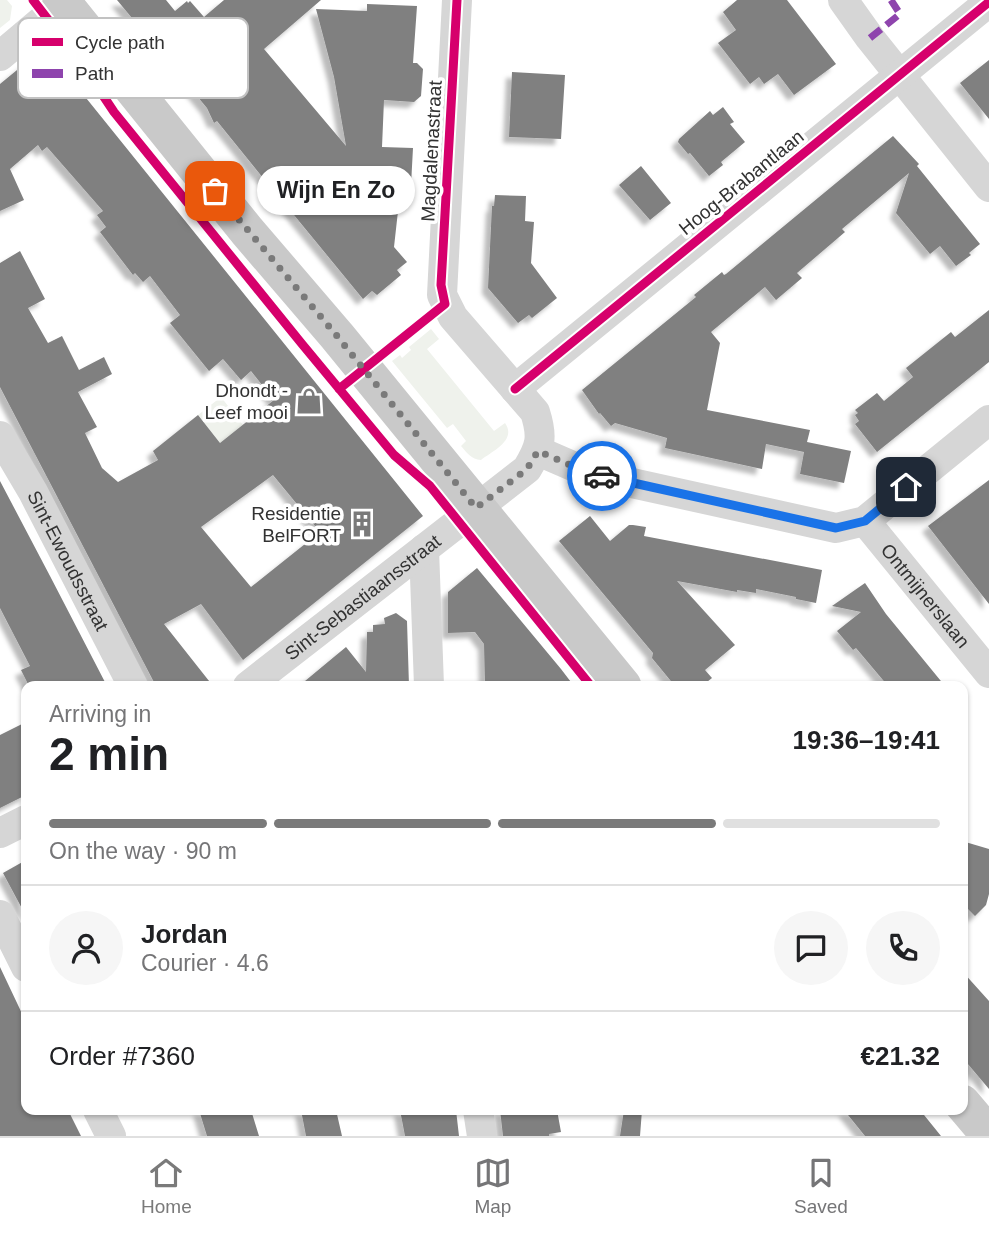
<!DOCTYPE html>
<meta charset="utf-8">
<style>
body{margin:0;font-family:Arial,sans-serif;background:#f6f6f6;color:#202124;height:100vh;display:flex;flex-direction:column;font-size:26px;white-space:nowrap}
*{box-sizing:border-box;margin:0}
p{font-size:23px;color:#757577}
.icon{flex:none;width:38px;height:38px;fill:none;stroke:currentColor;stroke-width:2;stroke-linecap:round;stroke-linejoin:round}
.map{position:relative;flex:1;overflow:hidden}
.panel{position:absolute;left:21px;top:681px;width:947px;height:434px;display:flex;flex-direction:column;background:#fff;border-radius:14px;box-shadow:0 2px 5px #0004}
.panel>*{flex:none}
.pin{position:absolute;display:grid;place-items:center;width:60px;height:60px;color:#fff;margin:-30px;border-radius:14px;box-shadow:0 4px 10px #0006}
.courier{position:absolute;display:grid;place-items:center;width:70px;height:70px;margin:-35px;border:5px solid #1a73e8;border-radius:50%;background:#fff;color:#222;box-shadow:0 2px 9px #0007}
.bubble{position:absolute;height:49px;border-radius:24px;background:#fff;box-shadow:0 2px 5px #0004;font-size:23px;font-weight:600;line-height:49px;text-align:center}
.summary em{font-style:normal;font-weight:600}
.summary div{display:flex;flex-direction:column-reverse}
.summary{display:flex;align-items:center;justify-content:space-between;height:119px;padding:0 28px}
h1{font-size:46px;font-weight:600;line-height:52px}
.bar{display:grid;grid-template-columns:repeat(4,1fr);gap:10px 7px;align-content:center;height:84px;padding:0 28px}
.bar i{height:9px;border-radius:5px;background:#e0e0e0}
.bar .on{background:#7a7a7a}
.bar p{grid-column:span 4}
.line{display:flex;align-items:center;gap:18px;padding:0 28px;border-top:2px solid #e0e0e0}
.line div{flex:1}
.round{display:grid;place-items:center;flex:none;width:74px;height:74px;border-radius:37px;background:#f6f6f6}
.menu{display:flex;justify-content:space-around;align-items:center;height:98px;border-top:2px solid #e0e0e0;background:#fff;font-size:19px;color:#757577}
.menu a{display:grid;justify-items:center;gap:4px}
.menu .on{color:#7a7a7a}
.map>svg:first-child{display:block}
.green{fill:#eff2ec}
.building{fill:#808080;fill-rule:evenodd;filter:url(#shadow)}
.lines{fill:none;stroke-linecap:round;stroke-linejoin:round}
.minor{stroke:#d6d6d6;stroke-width:30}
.major{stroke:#c9c9c9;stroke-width:37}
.quiet{stroke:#8e44ad;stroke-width:7;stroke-dasharray:14 7;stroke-linecap:butt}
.cycleway-casing{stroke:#fff;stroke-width:13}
.cycleway{stroke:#d6006c;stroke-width:9}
.done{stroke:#7a7a7a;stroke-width:7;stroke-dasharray:0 12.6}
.route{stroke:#1a73e8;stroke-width:9}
.labels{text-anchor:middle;stroke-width:7;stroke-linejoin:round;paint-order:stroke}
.street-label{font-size:19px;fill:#323232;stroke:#fff}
.poi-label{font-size:19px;fill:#323232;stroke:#fff;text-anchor:end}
.key{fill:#fff;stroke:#c2c2c2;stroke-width:2}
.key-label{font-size:19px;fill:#323232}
</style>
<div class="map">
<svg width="989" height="1136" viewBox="0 0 989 1136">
<defs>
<filter id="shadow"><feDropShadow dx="-6" dy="6" stdDeviation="2" flood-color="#0004"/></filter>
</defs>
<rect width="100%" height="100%" fill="#fff"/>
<!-- green -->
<path class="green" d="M0,0H7L12,6L10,20L0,28Z
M431,329L439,339L427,349L494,431L505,423C517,440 493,451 481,460C471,459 467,453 461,446L466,441L453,424L447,428L392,361L400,355L402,358L411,350L409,347Z
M221,397L243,425L220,443L198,415Z"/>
<!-- building -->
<path class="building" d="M117,0H166L175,11L187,1L188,3L190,1L204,17L224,0H321L264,49L346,146L334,77L316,9L367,11V4L417,6L413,63H417L423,69L421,96L414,102L384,100L382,147L413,148L411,185L401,184L394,247L407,262L397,270L401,275L377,295L372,291L363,299L285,204H281L267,187L268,184L217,121L214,123L207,108Z
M737,0H787L836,64L794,95L778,74L764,84L759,77L750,84L718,43L736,30L723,12Z
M45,47L423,516L243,660L201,604L164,624L213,686H156L0,387V263L20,251L45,299L28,308L48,343L62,336L79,370L104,357L112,374L78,392L97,427L85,433L102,468L118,482L158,460L153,451L198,415L220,443L274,400L251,371L241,380L223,359L209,371L170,323L180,315L150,276L143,282L135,273L133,275L100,232L106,227L97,215L103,211L47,147L42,151L38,145L10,169L24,200L0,211V84ZM273,475L320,532L251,587L201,527Z
M989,60V119L960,83Z
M512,72L565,75L561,139L509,137Z
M723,107L734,122L730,124L745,142L721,162L723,165L709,176L690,153L688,154L678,142L679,139L710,111L713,115Z
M893,136L919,164L917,166L980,244L969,253L971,255L956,266L940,246L930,254L896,213L909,173L842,229L845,232L797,273L802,278L776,300L765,287L711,332L720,343L707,410L810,430L807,442L851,451L844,483L800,474L804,452L766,444L762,469L665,448L667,438L615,423L611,426L600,413L599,414L582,390L696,297L694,295L722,272L724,275L726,274Z
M641,166L671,203L650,220L619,185Z
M495,195L526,196L525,221L534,222L531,263L557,298L532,318L529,315L518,323L488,288L492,206H494Z
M989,310V362L877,452L855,424L859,421L855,415L858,413L855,410L877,393L884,401L913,377L906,368L951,332L955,337Z
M989,480V604L928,526Z
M0,481L50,576L107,686H29L21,670L30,666L0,608Z
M590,516L610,541L629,525H633L646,527L644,536L822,570L816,603L796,599V597L756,589V593L737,590V592L677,581L735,645L705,670L712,678L702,686H675L652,658L653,653L559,541Z
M477,568L561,669L574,686H485L484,644L475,632L448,633V592Z
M865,583L886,614L945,686H888L856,648L853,650L837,631L861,612L832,606Z
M396,613L407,621L409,686H299L346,647L366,672L367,632H373V625L385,624L384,618Z
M26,722V795L0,808V735Z
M962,841L989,849V894L986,905L975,916L962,903V890L968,874L962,872Z
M26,860V916L3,873Z
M0,967L26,1022V1110H68L81,1136H0Z
M962,971L989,1001V1089L962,1057Z
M199,1110H251L259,1136H207Z
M301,1110H336L342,1136H306Z
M400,1110H456L459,1136H405Z
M500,1110H557L561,1132L549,1134V1136H503Z
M624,1110H642L640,1136H620Z
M844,1110H920L941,1136H865Z"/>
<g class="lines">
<!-- minor -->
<g class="minor">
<path d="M843,0L870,38L989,187"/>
<path d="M0,56L63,3"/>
<path d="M515,389L989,2"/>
<path id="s1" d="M0,436L33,492L133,686"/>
<path d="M538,451L591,474L836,528L865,521L989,420"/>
<path id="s2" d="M865,521L989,673"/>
<path d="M424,549L429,686"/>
<path id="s3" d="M248,686L527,469C541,446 543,437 535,412L453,317L442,295L457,0"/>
<path d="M0,833L26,820"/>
<path d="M0,915L26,967"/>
<path d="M98,1110L111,1136"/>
<path d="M478,1110L482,1136"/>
</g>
<!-- major -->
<path class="major" d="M61,0L247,231L337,336L623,686
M962,1103L989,1135"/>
<!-- quiet -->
<path class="quiet" d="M870,38L900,14L891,0"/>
<!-- cycleway casing -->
<g class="cycleway-casing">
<path id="cycleway" d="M33,0L80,61L114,112L302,344L394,455L430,486L591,686
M339,389L445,304L441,285L457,0
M515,389L989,2"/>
</g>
<!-- cycleway -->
<use href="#cycleway" class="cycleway"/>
</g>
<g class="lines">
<!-- done -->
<path class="done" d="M215,191L337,336L476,508L527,469L538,451L591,474L602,476"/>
<!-- route -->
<path class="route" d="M602,476L836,528L865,521L906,487"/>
</g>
<!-- icons -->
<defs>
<g id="shop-bare" transform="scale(2.1)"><path d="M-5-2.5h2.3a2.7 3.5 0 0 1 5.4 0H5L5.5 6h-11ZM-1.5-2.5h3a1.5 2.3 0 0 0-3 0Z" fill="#7a7a7a" stroke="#fff" stroke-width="2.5" paint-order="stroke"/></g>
<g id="building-bare" transform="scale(2.1)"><path d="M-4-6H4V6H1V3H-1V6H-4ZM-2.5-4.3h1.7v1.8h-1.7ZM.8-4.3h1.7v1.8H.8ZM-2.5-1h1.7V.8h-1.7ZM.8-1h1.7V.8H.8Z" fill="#7a7a7a" stroke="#fff" stroke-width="2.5" paint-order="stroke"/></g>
</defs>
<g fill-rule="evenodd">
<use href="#shop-bare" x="309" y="401"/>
<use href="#building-bare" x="362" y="524"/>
</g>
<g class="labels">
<!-- street labels -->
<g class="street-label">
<text transform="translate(431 151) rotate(-87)" y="7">Magdalenastraat</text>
<text transform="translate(741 182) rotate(-39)" y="7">Hoog-Brabantlaan</text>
<text dy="7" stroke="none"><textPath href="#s1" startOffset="142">Sint-Ewoudsstraat</textPath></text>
<text dy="7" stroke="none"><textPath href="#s2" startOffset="96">Ontmijnerslaan</textPath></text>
<text dy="7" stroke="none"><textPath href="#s3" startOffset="145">Sint-Sebastiaansstraat</textPath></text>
</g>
<!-- poi labels -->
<g class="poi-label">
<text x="288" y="397">Dhondt -<tspan x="288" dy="22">Leef mooi</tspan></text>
<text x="341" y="520">Residentie<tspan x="341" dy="22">BelFORT</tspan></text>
</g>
</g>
<!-- legend -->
<rect x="18" y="18" width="230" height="80" rx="10" class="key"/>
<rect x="32" y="38" width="31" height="8" fill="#d6006c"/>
<rect x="32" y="69" width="31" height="9" fill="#8e44ad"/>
<g class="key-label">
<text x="75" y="49">Cycle path</text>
<text x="75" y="80">Path</text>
</g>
</svg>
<div class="pin" style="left:215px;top:191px;background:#ea580c"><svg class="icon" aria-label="bag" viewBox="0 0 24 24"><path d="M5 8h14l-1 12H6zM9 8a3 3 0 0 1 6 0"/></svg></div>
<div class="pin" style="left:906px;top:487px;background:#1f2937"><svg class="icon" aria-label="home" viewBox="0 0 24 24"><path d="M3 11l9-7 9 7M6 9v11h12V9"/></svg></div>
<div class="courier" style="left:602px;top:476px"><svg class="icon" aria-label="car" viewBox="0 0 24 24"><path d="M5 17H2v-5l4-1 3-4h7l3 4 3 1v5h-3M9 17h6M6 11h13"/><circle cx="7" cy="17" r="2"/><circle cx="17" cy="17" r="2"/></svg></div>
<div class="bubble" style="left:257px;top:166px;width:158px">Wijn En Zo</div>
<section class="panel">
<div class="summary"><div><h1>2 min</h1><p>Arriving in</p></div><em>19:36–19:41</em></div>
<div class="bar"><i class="on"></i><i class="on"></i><i class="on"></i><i></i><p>On the way · 90 m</p></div>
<div class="line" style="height:126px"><a class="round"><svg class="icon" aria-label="person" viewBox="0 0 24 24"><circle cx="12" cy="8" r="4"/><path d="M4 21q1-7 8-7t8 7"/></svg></a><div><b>Jordan</b><p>Courier · 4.6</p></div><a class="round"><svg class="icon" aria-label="chat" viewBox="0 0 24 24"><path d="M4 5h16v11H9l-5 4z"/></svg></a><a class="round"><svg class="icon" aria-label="phone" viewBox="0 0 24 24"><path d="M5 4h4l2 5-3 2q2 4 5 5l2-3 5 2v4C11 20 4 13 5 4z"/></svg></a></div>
<div class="line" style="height:91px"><div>Order #7360</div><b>€21.32</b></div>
</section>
</div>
<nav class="menu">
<a class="on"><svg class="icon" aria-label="home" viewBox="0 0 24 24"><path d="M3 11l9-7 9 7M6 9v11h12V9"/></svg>Home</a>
<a><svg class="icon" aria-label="map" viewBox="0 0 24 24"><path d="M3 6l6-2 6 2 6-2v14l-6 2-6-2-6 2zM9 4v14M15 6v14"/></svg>Map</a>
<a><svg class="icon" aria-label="saved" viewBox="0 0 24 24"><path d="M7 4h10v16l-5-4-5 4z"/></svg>Saved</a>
</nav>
